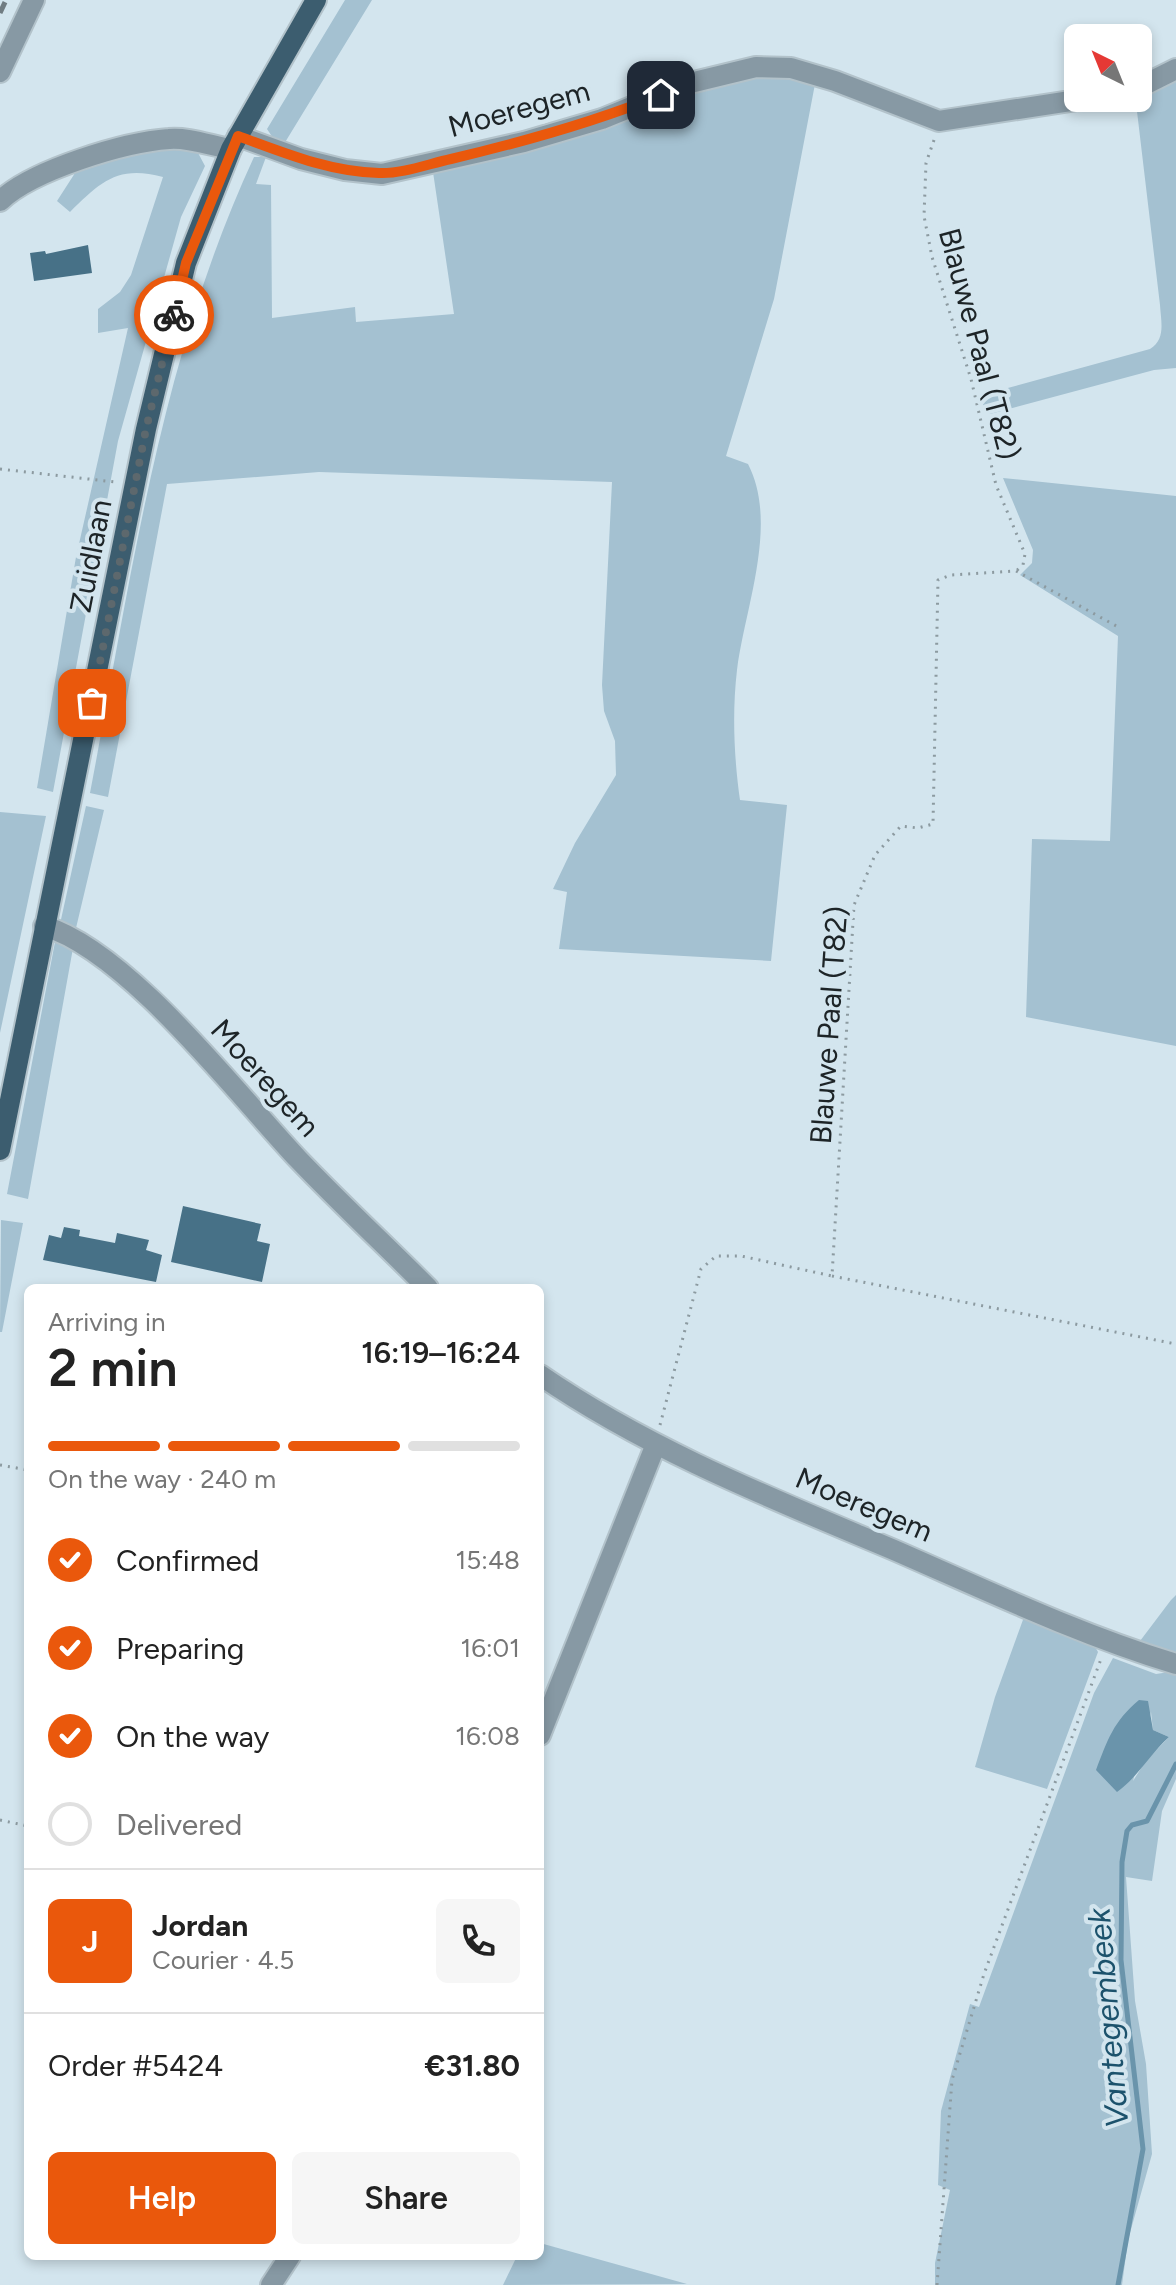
<!DOCTYPE html>
<meta charset="utf-8">
<style>
body{margin:0;font-family:Figtree,sans-serif;background:#f6f6f6;color:#222;height:100vh;display:flex;flex-direction:column;font-size:30px;white-space:nowrap}
*{box-sizing:border-box;margin:0}
p{font-size:26px;color:#767676}
.icon{flex:none;width:44px;height:44px;fill:none;stroke:currentColor;stroke-width:2;stroke-linecap:round;stroke-linejoin:round}
.map{position:relative;flex:1;overflow:hidden}
.sheet{position:absolute;left:24px;top:1284px;width:520px;height:976px;display:flex;flex-direction:column;background:#fff;border-radius:12px;box-shadow:0 4px 12px #0003}
.sheet>*{flex:none}
.needle{width:52px;rotate:317deg}
.tools{position:absolute;left:1064px;top:24px;display:grid;gap:16px}
.tools a{display:grid;place-items:center;width:88px;height:88px;border-radius:12px;background:#fff;box-shadow:0 4px 12px #0003;font-size:40px}
.pin{position:absolute;display:grid;place-items:center;width:68px;height:68px;color:#fff;margin:-34px;border-radius:16px;box-shadow:0 4px 12px #0006}
.courier{position:absolute;display:grid;place-items:center;width:80px;height:80px;margin:-40px;border:6px solid #ea580c;border-radius:50%;background:#fff;color:#222;box-shadow:0 2px 10px #0007}
.summary em{font-style:normal;font-weight:600}
.summary div{display:flex;flex-direction:column-reverse}
.summary{display:flex;align-items:center;justify-content:space-between;height:136px;padding:0 24px}
h1{font-size:52px;font-weight:600;line-height:60px}
.bar{display:grid;grid-template-columns:repeat(4,1fr);gap:12px 8px;align-content:center;height:96px;padding:0 24px}
.bar i{height:10px;border-radius:6px;background:#e0e0e0}
.bar .on{background:#ea580c}
.bar p{grid-column:span 4}
.line{display:flex;align-items:center;gap:20px;padding:0 24px;border-top:2px solid #e0e0e0}
.line div{flex:1}
.round{display:grid;place-items:center;flex:none;width:84px;height:84px;border-radius:12px;background:#f6f6f6}
ol{padding:0 24px;list-style:none}
li{display:flex;align-items:center;gap:24px;height:88px}
li p{margin-inline-start:auto}
li .icon{padding:8px;border-radius:50%;background:#ea580c;color:#fff;stroke-width:4}
li:last-child{color:#767676}
li i{width:44px;height:44px;border:4px solid #e0e0e0;border-radius:50%}
.cta{display:flex;gap:16px;margin-top:auto;padding:16px 24px}
.cta a{flex:1;height:92px;border-radius:12px;background:#ea580c;color:#fff;font-size:32px;font-weight:600;line-height:92px;text-align:center}
.cta a+a{background:#f6f6f6;color:#222}
.map>svg:first-child{display:block}
.green{fill:#a4c1d1;fill-rule:evenodd}
.water{fill:#6a94ab}
.lines{fill:none;stroke-linecap:round;stroke-linejoin:round}
.stream{stroke:#6a94ab;stroke-width:5}
.building{fill:#477187}
.minor-casing{stroke:#b2c2ca;stroke-width:24}
.major-casing{stroke:#b2c2ca;stroke-width:24}
.path{stroke:#8c9aa0;stroke-width:3;stroke-dasharray:2 6;stroke-linecap:butt}
.minor{stroke:#8799a4;stroke-width:20}
.major{stroke:#3c5d6f;stroke-width:20}
.rail{stroke:#707c82;stroke-width:5;stroke-dasharray:12 6;stroke-linecap:butt}
.done{stroke:#5d686d;stroke-width:8;stroke-dasharray:0 14.4}
.route{stroke:#ea580c;stroke-width:10}
.labels{text-anchor:middle;stroke-width:8;stroke-linejoin:round;paint-order:stroke}
.street-label{font-size:30px;fill:#1d2427;stroke:#d3e5ee}
.water-label{font-size:32px;font-style:italic;fill:#1c526c;stroke:#d3e5ee}
</style>
<div class="map">
<svg width="1176" height="2285" viewBox="0 0 1176 2285">
<rect width="100%" height="100%" fill="#d3e5ee"/>
<!-- green -->
<path class="green" d="M345,0H372L284,144L273,138L267,129Z
M768,76L815,84L774,299L726,456L748,464C779,524 745,607 737,670C732,712 734,758 740,800L787,805L771,961L559,949L567,892L553,889L575,843L616,775L615,741L604,711L602,685L612,482L319,472L167,484L108,797L90,793C131,578 161,357 254,157H266L256,184L271,185L272,318L355,307L356,322L454,314L433,172L632,115L712,87Z
M1176,78V368L1154,370L990,414L984,412L982,395L1150,349C1166,339 1161,322 1160,305L1136,103Z
M177,146L197,151L205,166L181,217L118,441L53,792L37,788L76,557L128,328L98,333V309L120,292L131,275L163,177C117,165 101,182 70,212L57,201L75,173L140,152Z
M1003,478L1176,496V1046L1026,1017L1032,839L1110,841L1118,636L1020,575L1032,563L1033,550Z
M86,806L104,810L76,928L60,924Z
M0,812L46,816L0,1033Z
M55,942L73,948L28,1199L7,1194Z
M1,1220L23,1223L2,1332H0Z
M1176,1595V1655L1137,1645L1171,1600Z
M1024,1617L1094,1645L1098,1652L1047,1789L975,1767L995,1697Z
M1113,1658L1156,1674L1176,1671V1779L1162,1811L1152,1881L1126,1877L1135,2001L1146,2064L1152,2154L1128,2240L1122,2285H935V2263L950,2190L938,2185L941,2111L970,2004L979,2007L1094,1693ZM1151,1712L1153,1730L1169,1737L1145,1762L1133,1781Z
M540,2243L687,2284L503,2285L517,2256H540Z"/>
<!-- water -->
<path class="water" d="M1139,1700L1148,1701L1153,1730L1169,1737C1150,1754 1138,1777 1117,1792L1096,1770C1108,1739 1113,1722 1139,1700Z"/>
<g class="lines">
<!-- stream -->
<path class="stream" d="M1118,2285L1143,2149L1121,1960L1122,1862L1127,1831L1132,1825L1147,1821L1176,1764"/>
</g>
<!-- building -->
<path class="building" d="M88,245L92,273L34,281L30,253L45,251L46,254Z
M183,1206L261,1224L257,1241L270,1244L262,1282L171,1262Z
M64,1227L80,1230L79,1236L115,1243L117,1233L149,1240L146,1250L162,1255L156,1282L43,1260L49,1235L61,1238Z"/>
<g class="lines">
<!-- minor casing -->
<g class="minor-casing">
<path id="minor" d="M0,72L34,0
M1138,88L1176,69
M238,136L301,159L345,170L382,174L524,142L602,119L690,83L756,67L791,68L835,81L939,121L1090,98
M0,201C32,170 125,142 169,139C188,137 212,146 231,149
M44,926C128,951 236,1093 298,1159C340,1203 385,1245 428,1288
M540,1375C649,1450 773,1499 894,1550C988,1591 1078,1634 1176,1664
M540,1735L656,1444
M271,2285L290,2256"/>
</g>
<!-- major casing -->
<g class="major-casing">
<path id="major" d="M0,1150L146,429L186,263L231,149L316,0"/>
</g>
<!-- path -->
<path class="path" d="M934,140L926,163L924,216L932,257L971,379L996,485L1025,554L1023,565L1016,571
M0,469L115,482
M832,1276L1176,1344
M660,1425L701,1269L716,1256H741L832,1276L854,905L875,855L901,826L918,828L933,824L938,580L951,575L1016,571L1120,628
M0,1465L28,1470
M0,1820L28,1826
M937,2285L952,2080L984,1974L1101,1659"/>
<!-- minor -->
<use href="#minor" class="minor"/>
<!-- major -->
<use href="#major" class="major"/>
<!-- rail -->
<path class="rail" d="M0,13L6,0"/>
</g>
<g class="lines">
<!-- done -->
<path class="done" d="M92,703L146,429L174,315"/>
<!-- route -->
<path class="route" d="M174,315L186,263L238,136C284,153 330,172 379,173C402,174 428,164 451,159C523,142 592,123 661,95"/>
</g>
<g class="labels">
<!-- street labels -->
<g class="street-label">
<text transform="translate(519 109) rotate(-15)" y="10">Moeregem</text>
<text transform="translate(979 344) rotate(75)" y="10">Blauwe Paal (T82)</text>
<text transform="translate(91 556) rotate(-79)" y="10">Zuidlaan</text>
<text transform="translate(829 1025) rotate(-86)" y="10">Blauwe Paal (T82)</text>
<text transform="translate(265 1078) rotate(48)" y="10">Moeregem</text>
<text transform="translate(864 1505) rotate(23)" y="10">Moeregem</text>
</g>
<!-- water labels -->
<g class="water-label">
<text transform="translate(1108 2018) rotate(-95)" y="11">Vantegembeek</text>
</g>
</g>
</svg>
<div class="tools">
<a><svg class="needle" viewBox="-14 -14 28 28"><path d="M0-13l5 13h-10z" fill="#e53935"/><path d="M0 13l5-13h-10z" fill="#767676"/></svg></a>
</div>
<div class="pin" style="left:92px;top:703px;background:#ea580c"><svg class="icon" aria-label="bag" viewBox="0 0 24 24"><path d="M5 8h14l-1 12H6zM9 8a3 3 0 0 1 6 0"/></svg></div>
<div class="pin" style="left:661px;top:95px;background:#1f2937"><svg class="icon" aria-label="home" viewBox="0 0 24 24"><path d="M3 11l9-7 9 7M6 9v11h12V9"/></svg></div>
<div class="courier" style="left:174px;top:315px"><svg class="icon" aria-label="bike" viewBox="0 0 24 24"><circle cx="6" cy="16" r="4"/><circle cx="18" cy="16" r="4"/><path d="M6 16l4-8h5l3 8M10 8l3 8H6M13 5h3"/></svg></div>
<section class="sheet">
<div class="summary"><div><h1>2 min</h1><p>Arriving in</p></div><em>16:19–16:24</em></div>
<div class="bar"><i class="on"></i><i class="on"></i><i class="on"></i><i></i><p>On the way · 240 m</p></div>
<ol>
<li><svg class="icon" aria-label="check" viewBox="0 0 24 24"><path d="M5 12l5 5 9-10"/></svg>Confirmed<p>15:48</p></li>
<li><svg class="icon" aria-label="check" viewBox="0 0 24 24"><path d="M5 12l5 5 9-10"/></svg>Preparing<p>16:01</p></li>
<li><svg class="icon" aria-label="check" viewBox="0 0 24 24"><path d="M5 12l5 5 9-10"/></svg>On the way<p>16:08</p></li>
<li><i></i>Delivered</li>
</ol>
<div class="line" style="height:144px"><b class="round" style="background:#ea580c;color:#fff">J</b><div><b>Jordan</b><p>Courier · 4.5</p></div><a class="round"><svg class="icon" aria-label="phone" viewBox="0 0 24 24"><path d="M5 4h4l2 5-3 2q2 4 5 5l2-3 5 2v4C11 20 4 13 5 4z"/></svg></a></div>
<div class="line" style="height:104px"><div>Order #5424</div><b>€31.80</b></div>
<div class="cta"><a>Help</a><a>Share</a></div>
</section>
</div>
